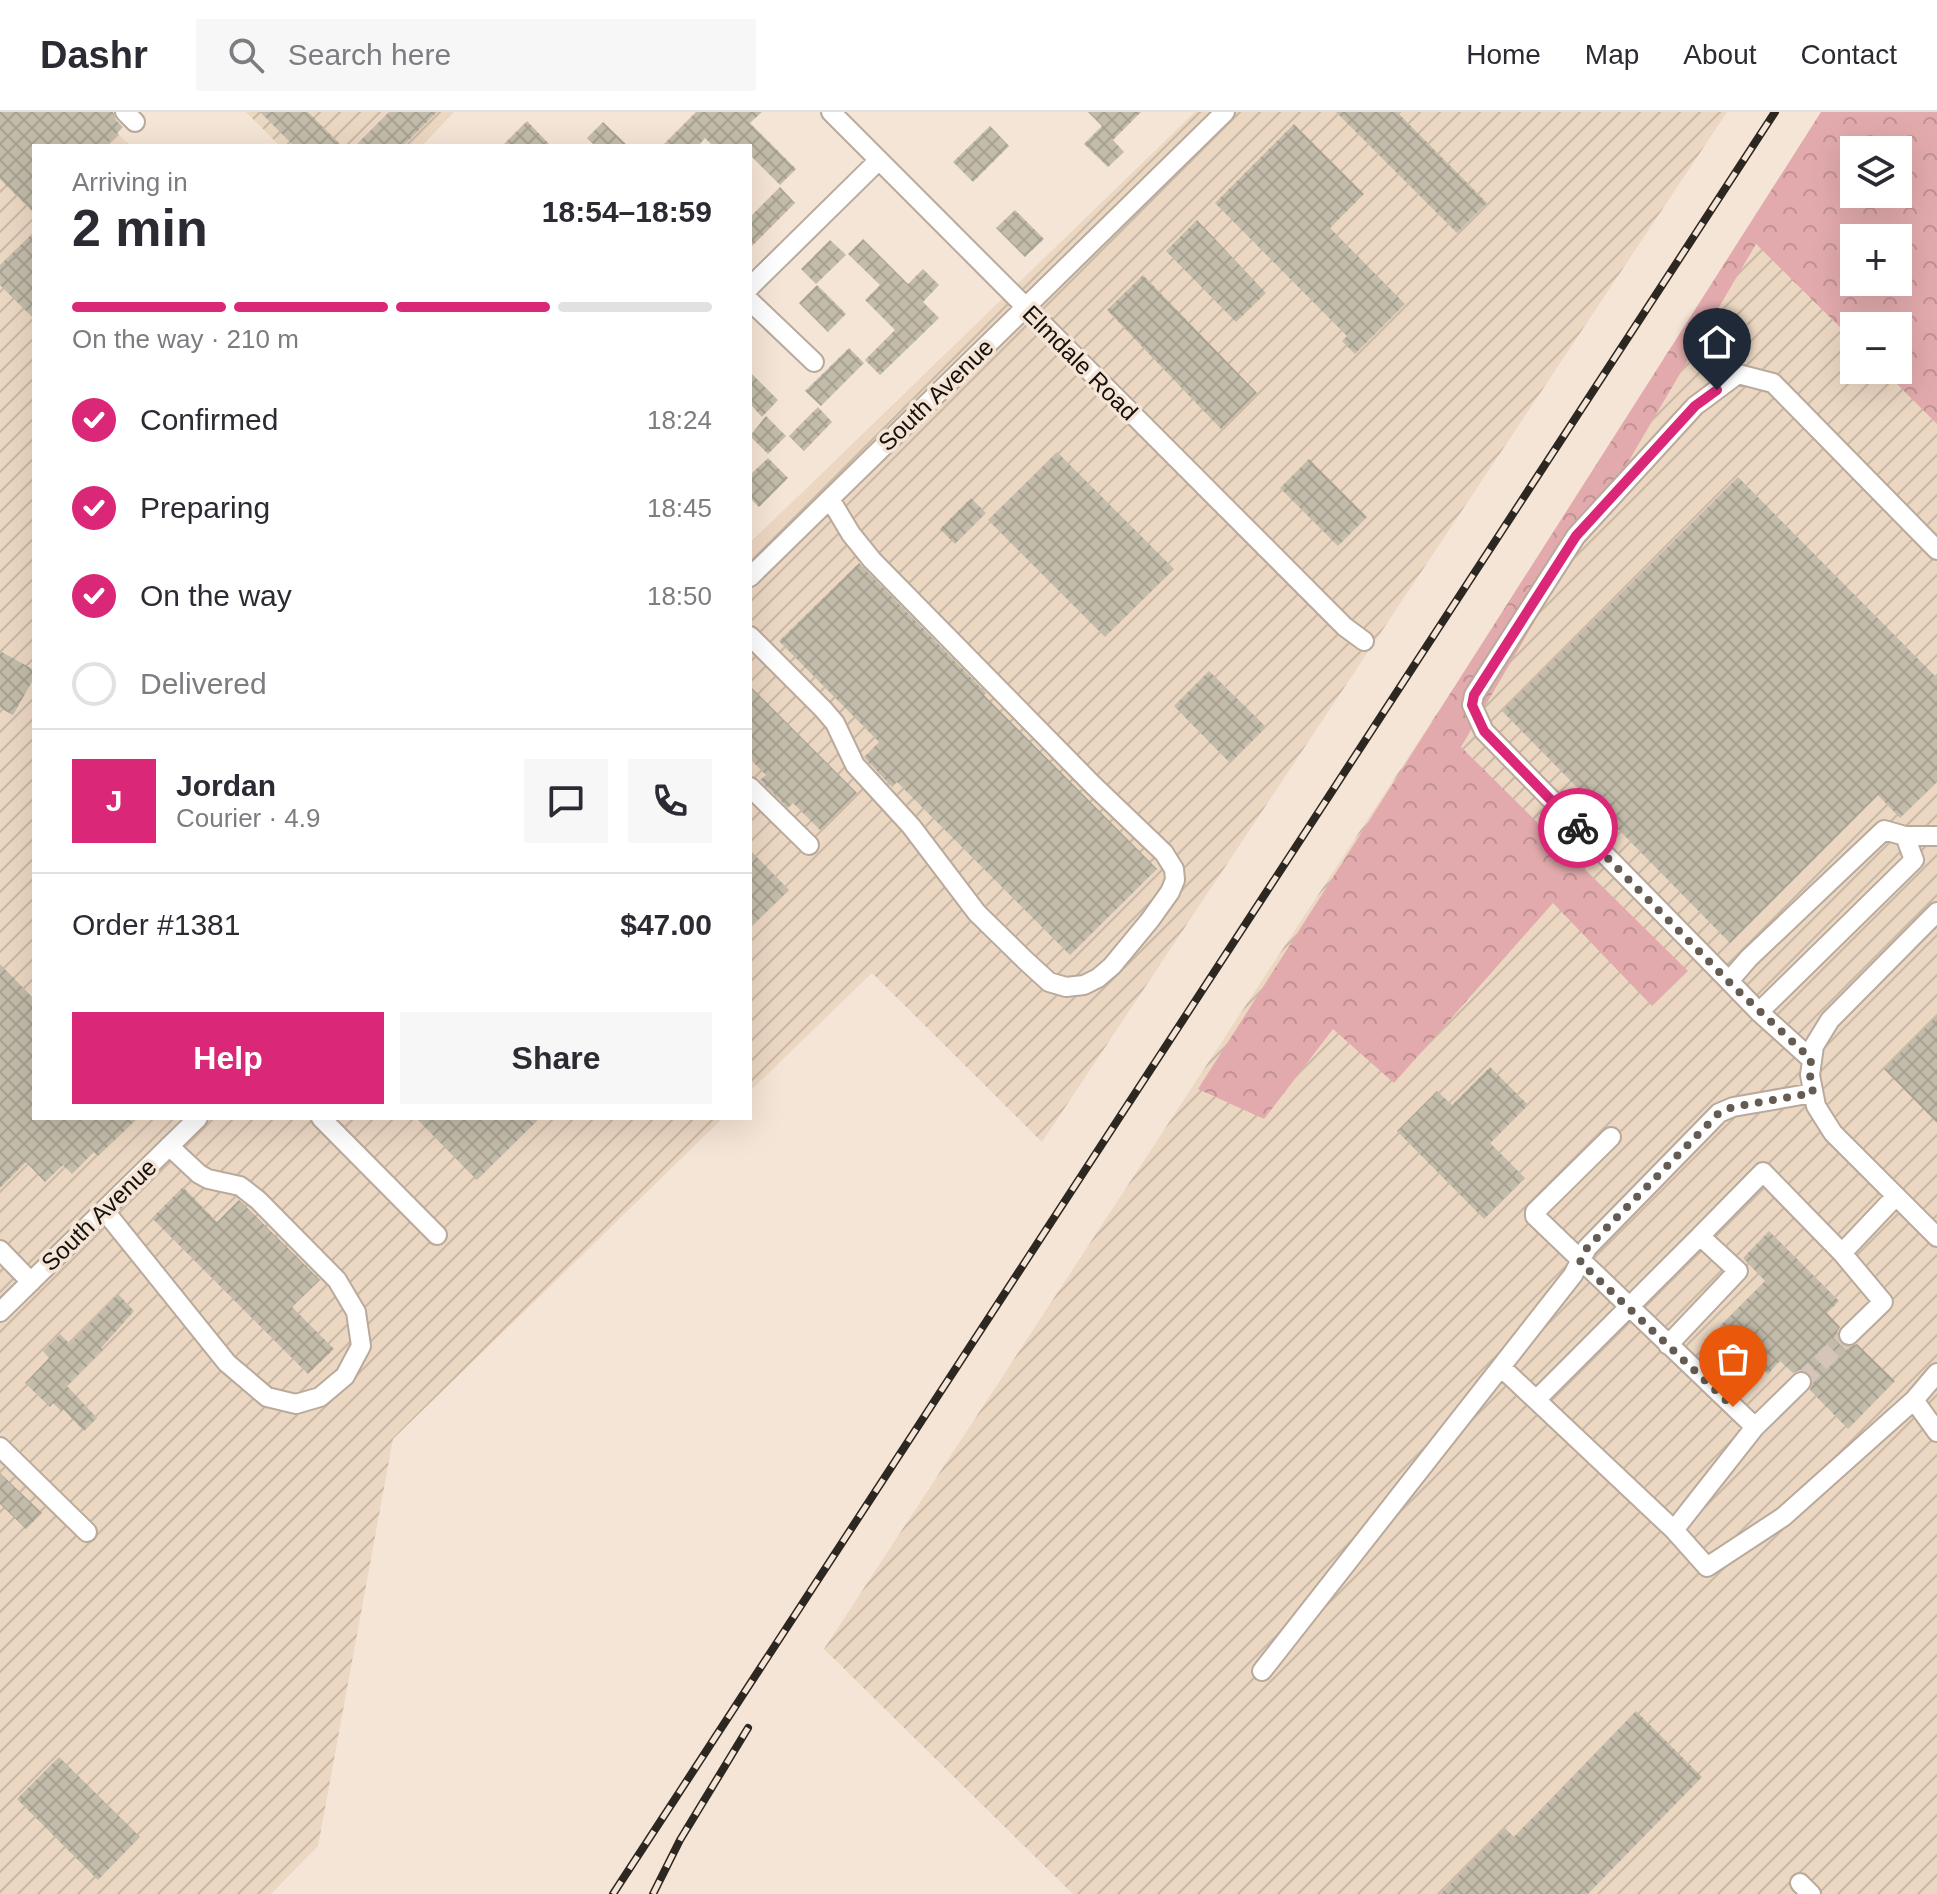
<!DOCTYPE html>
<meta charset="utf-8">
<style>
body{margin:0;font-family:Helvetica,sans-serif;background:#f7f7f7;color:#2b2b33;height:100vh;display:flex;flex-direction:column;font-size:30px;white-space:nowrap}
*{box-sizing:border-box;margin:0}
p{font-size:26px;color:#7c7c81}
.icon{flex:none;width:44px;height:44px;fill:none;stroke:currentColor;stroke-width:2;stroke-linecap:round;stroke-linejoin:round}
.map{position:relative;flex:1;overflow:hidden}
.sheet{position:absolute;left:32px;top:32px;width:720px;height:976px;display:flex;flex-direction:column;background:#fff;border-radius:0px;box-shadow:0 8px 32px #0002}
.sheet>*{flex:none}
.fabs{position:absolute;left:1840px;top:24px;display:grid;gap:16px}
.fabs a{display:grid;place-items:center;width:72px;height:72px;border-radius:0px;background:#fff;box-shadow:0 8px 32px #0002;font-size:40px}
.pin{position:absolute;display:grid;place-items:center;width:68px;height:68px;color:#fff;margin:-82px -34px;border-radius:50% 50% 50% 0;rotate:-45deg;box-shadow:0 0 8px #0007}
.pin .icon{rotate:45deg}
.courier{position:absolute;display:grid;place-items:center;width:80px;height:80px;margin:-40px;border:6px solid #db2777;border-radius:50%;background:#fff;color:#222;box-shadow:0 2px 10px #0007}
.headline em{font-style:normal;font-weight:600}
.headline div{display:flex;flex-direction:column-reverse}
.headline{display:flex;align-items:center;justify-content:space-between;height:136px;padding:0 40px}
h1{font-size:52px;font-weight:600;line-height:60px}
.bar{display:grid;grid-template-columns:repeat(4,1fr);gap:12px 8px;align-content:center;height:96px;padding:0 40px}
.bar i{height:10px;border-radius:6px;background:#e1e1e2}
.bar .current{background:#db2777}
.bar p{grid-column:span 4}
.line{display:flex;align-items:center;gap:20px;padding:0 40px;border-top:2px solid #e1e1e2}
.line div{flex:1}
.round{display:grid;place-items:center;flex:none;width:84px;height:84px;border-radius:0px;background:#f7f7f7}
ol{padding:0 40px;list-style:none}
li{display:flex;align-items:center;gap:24px;height:88px}
li p{margin-inline-start:auto}
li .icon{padding:8px;border-radius:50%;background:#db2777;color:#fff;stroke-width:4}
li:last-child{color:#7c7c81}
li i{width:44px;height:44px;border:4px solid #e1e1e2;border-radius:50%}
.button{display:flex;gap:16px;margin-top:auto;padding:16px 40px}
.button a{flex:1;height:92px;border-radius:0px;background:#db2777;color:#fff;font-size:32px;font-weight:600;line-height:92px;text-align:center}
.button a+a{background:#f7f7f7;color:#2b2b33}
header{display:flex;align-items:center;gap:48px;box-sizing:border-box;height:112px;padding:0 40px;background:#fff;border-bottom:2px solid #e1e1e2}
header strong{font-size:38px}
nav{display:flex;gap:44px;margin-inline-start:auto;font-size:28px}
.search{width:560px;height:72px;background:#f7f7f7;display:flex;align-items:center;gap:20px;box-sizing:border-box;padding:0 28px;border-radius:0px;color:#7c7c81;font-size:30px}
.map>svg:first-child{display:block}
.industrial{fill:url(#industrial-furrows);fill-rule:evenodd}
.forest{fill:url(#forest-crowns);fill-rule:evenodd}
.building{fill:url(#building-cross-hatch)}
.lines{fill:none;stroke-linecap:round;stroke-linejoin:round}
.minor-tunnel{stroke:#d4c5b8;stroke-width:18;stroke-dasharray:18 9;stroke-linecap:butt}
.minor-casing{stroke:#b9aa9c;stroke-width:22}
.minor{stroke:#fff;stroke-width:18}
.rail-casing{stroke:#2d2721;stroke-width:8}
.rail{stroke:#f5e5d6;stroke-width:5;stroke-dasharray:15;stroke-linecap:butt}
.done{stroke:#645b53;stroke-width:8;stroke-dasharray:0 14.4}
.route{stroke:#db2777;stroke-width:10}
.labels{text-anchor:middle;stroke-width:7;stroke-linejoin:round;paint-order:stroke}
.street-label{font-size:24px;fill:#16110c;stroke:#f5e5d6}
</style>
<header>
<strong>Dashr</strong>
<div class="search"><svg class="icon" aria-label="search" viewBox="0 0 24 24"><circle cx="10" cy="10" r="6"/><path d="M15 15l6 6"/></svg>Search here</div>
<nav><a>Home</a><a>Map</a><a>About</a><a>Contact</a></nav>
</header>
<div class="map">
<svg width="1937" height="1782" viewBox="0 0 1937 1782">
<defs>
<pattern id="industrial-furrows" width="10" height="10" patternUnits="userSpaceOnUse" patternTransform="scale(2)"><rect width="10" height="10" fill="#ecd7c2"/><path d="M-1 1l2-2M0 10L10 0M9 11l2-2" fill="none" stroke="#cab8a6"/></pattern>
<pattern id="forest-crowns" width="20" height="18" patternUnits="userSpaceOnUse" patternTransform="scale(2)"><rect width="20" height="18" fill="#e2aaac"/><path d="M2 6a3 3 0 1 1 6 0M12 15a3 3 0 1 1 6 0" fill="none" stroke="#c19193"/></pattern>
<pattern id="building-cross-hatch" width="8" height="8" patternUnits="userSpaceOnUse" patternTransform="scale(2)"><rect width="8" height="8" fill="#c3bcaa"/><path d="M0 0l8 8M0 8l8-8" fill="none" stroke="#a7a191"/></pattern>
</defs>
<rect width="100%" height="100%" fill="#f5e5d6"/>
<!-- industrial -->
<path class="industrial" d="M0,0H97L130,34H34V1006H723L393,1327L318,1734L271,1782H0Z
M246,0H454L422,34H280Z
M1195,0H1727L1042,1030L872,861L750,979V431Z
M1831,0H1937V1782H1073L824,1537ZM1854,38H1898V82H1854ZM1854,126H1898V170H1854ZM1854,214H1898V258H1854Z"/>
<!-- forest -->
<path class="forest" d="M1821,0H1937V312L1883,258H1898V214H1854V229L1756,132L1461,635L1688,859L1652,894L1553,791L1394,971L1333,917L1264,1007L1198,977ZM1854,38H1898V82H1854ZM1854,126H1898V170H1854Z"/>
<!-- building -->
<path class="building" d="M0,0H113L116,8L123,15L105,34H34V101L0,67Z
M260,0H308L342,34H294Z
M389,0H437L403,34H355Z
M696,0H762L750,11L796,57L780,73L750,43V34H713L705,26L698,34H662Z
M1088,0H1141L1113,28L1124,40L1108,55L1084,32L1102,14Z
M1336,0H1397L1487,91L1457,121Z
M527,9L551,34H502Z
M603,10L628,34H595L587,26Z
M1294,12L1364,82L1330,116L1405,192L1355,242L1342,229L1347,224L1215,91Z
M990,14L1009,34L973,70L953,50Z
M780,75L795,91L750,136V105Z
M1015,98L1044,127L1025,145L996,116Z
M1197,108L1266,181L1236,210L1166,139Z
M34,120V207L0,173V153Z
M863,127L908,172L923,157L939,173L923,190L939,206L880,263L865,248L895,218L865,188L880,173L848,142Z
M830,128L846,143L816,172L801,157Z
M1143,163L1257,281L1221,317L1107,198Z
M817,173L846,202L828,220L799,191Z
M849,236L864,251L821,294L805,279Z
M750,260L778,288L762,305L750,292Z
M818,295L832,310L804,339L789,324Z
M766,304L786,324L768,342L750,324Z
M1057,340L1174,457L1105,525L988,408Z
M768,346L788,366L759,395L750,386V363Z
M1309,347L1367,405L1338,434L1280,376Z
M1738,365L1937,566V670L1900,706L1878,683L1730,831L1502,599Z
M971,386L986,401L955,432L940,417Z
M859,451L986,581L984,583L1157,757L1070,843L897,670L892,675L864,645L879,630L779,529Z
M0,539L34,558V566L13,603L0,596Z
M1209,559L1266,615L1230,651L1174,594Z
M750,574L857,681L820,718L793,691L788,696L760,668L766,663L750,647Z
M750,738L789,778L750,816Z
M0,852L34,887V1006H138L98,1044L94,1040L72,1062L63,1053L45,1070L26,1050L0,1076Z
M1937,904V1011L1884,957Z
M1490,955L1528,993L1490,1031L1525,1066L1484,1107L1397,1019L1437,979L1452,993Z
M416,1006H540L477,1068Z
M183,1075L217,1110L239,1088L320,1168L292,1195L334,1237L308,1262L152,1106Z
M1769,1119L1839,1189L1827,1201L1840,1215L1837,1220L1840,1231L1846,1235L1857,1232L1895,1269L1848,1317L1810,1278L1813,1268L1809,1261L1799,1258L1793,1261L1780,1249L1768,1262L1720,1214L1765,1169L1743,1146Z
M118,1182L134,1199L101,1236L103,1238L67,1274L97,1306L84,1319L63,1297L61,1299L53,1291L50,1295L25,1271L49,1246L43,1239L60,1222L70,1232Z
M0,1361L42,1401L26,1417L0,1392Z
M1636,1599L1702,1665L1588,1782H1440L1505,1716L1514,1725Z
M59,1645L140,1725L98,1768L17,1687Z"/>
<g class="lines">
<!-- minor-tunnel -->
<path class="minor-tunnel" d="M1801,1270L1849,1223"/>
<!-- minor casing -->
<g class="minor-casing">
<path id="minor" d="M125,0L135,10
M831,0L1345,515L1364,529
M750,175L879,48
M750,189L814,250
M750,465L1225,0
M750,524L823,597L835,611L855,653L911,714L977,801L1026,849L1049,870L1066,875L1084,873L1098,866L1112,854L1150,808L1170,780L1175,768L1174,757L1164,741L1093,673L872,448L851,422L830,387
M750,675L809,733
M1905,724H1937
M1937,800L1830,908L1814,934L1810,963L1816,994L1833,1021L1937,1125
M1729,869L1484,619L1472,593L1474,583L1576,424L1695,294L1738,262L1773,271L1937,438
M1759,900L1914,748L1905,724L1884,718L1749,846L1729,869L1759,900L1811,947
M321,1006L437,1123
M104,1098L227,1251L267,1285L296,1292L320,1285L345,1264L361,1234L356,1200L337,1168L258,1088L240,1074L208,1067L199,1062L169,1034
M1700,1124L1763,1060L1842,1141L1896,1084
M0,1138L31,1170
M1842,1141L1883,1190L1849,1223
M0,1200L198,1006
M1501,1255L1674,1418L1755,1315L1535,1104V1100L1611,1025
M1937,1261L1914,1288L1937,1320
M1536,1288L1700,1124L1738,1159L1668,1233
M1755,1315L1801,1270
M0,1335L87,1420
M1674,1418L1707,1455L1783,1405L1914,1288
M1262,1559L1573,1163L1587,1136L1719,1001L1733,995L1813,981
M1800,1771L1811,1782"/>
</g>
<!-- minor -->
<use href="#minor" class="minor"/>
<!-- rail casing -->
<g class="rail-casing">
<path id="rail" d="M613,1782L1775,0
M653,1782L680,1728L748,1616"/>
</g>
<!-- rail -->
<use href="#rail" class="rail"/>
</g>
<g class="lines">
<!-- done -->
<path class="done" d="M1578,716L1736,877L1811,947L1810,963L1813,981L1733,995L1719,1001L1587,1136L1580,1150L1733,1295"/>
<!-- route -->
<path class="route" d="M1578,716L1484,619L1472,593L1474,583L1576,424L1695,294L1717,278"/>
</g>
<g class="labels">
<!-- street labels -->
<g class="street-label">
<text transform="translate(1080 251) rotate(45)" y="8">Elmdale Road</text>
<text transform="translate(936 283) rotate(-44)" y="8">South Avenue</text>
<text transform="translate(99 1103) rotate(-44)" y="8">South Avenue</text>
</g>
</g>
</svg>
<div class="fabs">
<a><svg class="icon" aria-label="layers" viewBox="0 0 24 24"><path d="M12 4l9 5-9 5-9-5zM3 14l9 5 9-5"/></svg></a>
<a>+</a>
<a>−</a>
</div>
<div class="pin" style="left:1733px;top:1295px;background:#ea580c"><svg class="icon" aria-label="bag" viewBox="0 0 24 24"><path d="M5 8h14l-1 12H6zM9 8a3 3 0 0 1 6 0"/></svg></div>
<div class="pin" style="left:1717px;top:278px;background:#1f2937"><svg class="icon" aria-label="home" viewBox="0 0 24 24"><path d="M3 11l9-7 9 7M6 9v11h12V9"/></svg></div>
<div class="courier" style="left:1578px;top:716px"><svg class="icon" aria-label="bike" viewBox="0 0 24 24"><circle cx="6" cy="16" r="4"/><circle cx="18" cy="16" r="4"/><path d="M6 16l4-8h5l3 8M10 8l3 8H6M13 5h3"/></svg></div>
<section class="sheet">
<div class="headline"><div><h1>2 min</h1><p>Arriving in</p></div><em>18:54–18:59</em></div>
<div class="bar"><i class="current"></i><i class="current"></i><i class="current"></i><i></i><p>On the way · 210 m</p></div>
<ol>
<li><svg class="icon" aria-label="check" viewBox="0 0 24 24"><path d="M5 12l5 5 9-10"/></svg>Confirmed<p>18:24</p></li>
<li><svg class="icon" aria-label="check" viewBox="0 0 24 24"><path d="M5 12l5 5 9-10"/></svg>Preparing<p>18:45</p></li>
<li><svg class="icon" aria-label="check" viewBox="0 0 24 24"><path d="M5 12l5 5 9-10"/></svg>On the way<p>18:50</p></li>
<li><i></i>Delivered</li>
</ol>
<div class="line" style="height:144px"><b class="round" style="background:#db2777;color:#fff">J</b><div><b>Jordan</b><p>Courier · 4.9</p></div><a class="round"><svg class="icon" aria-label="chat" viewBox="0 0 24 24"><path d="M4 5h16v11H9l-5 4z"/></svg></a><a class="round"><svg class="icon" aria-label="phone" viewBox="0 0 24 24"><path d="M5 4h4l2 5-3 2q2 4 5 5l2-3 5 2v4C11 20 4 13 5 4z"/></svg></a></div>
<div class="line" style="height:104px"><div>Order #1381</div><b>$47.00</b></div>
<div class="button"><a>Help</a><a>Share</a></div>
</section>
</div>
